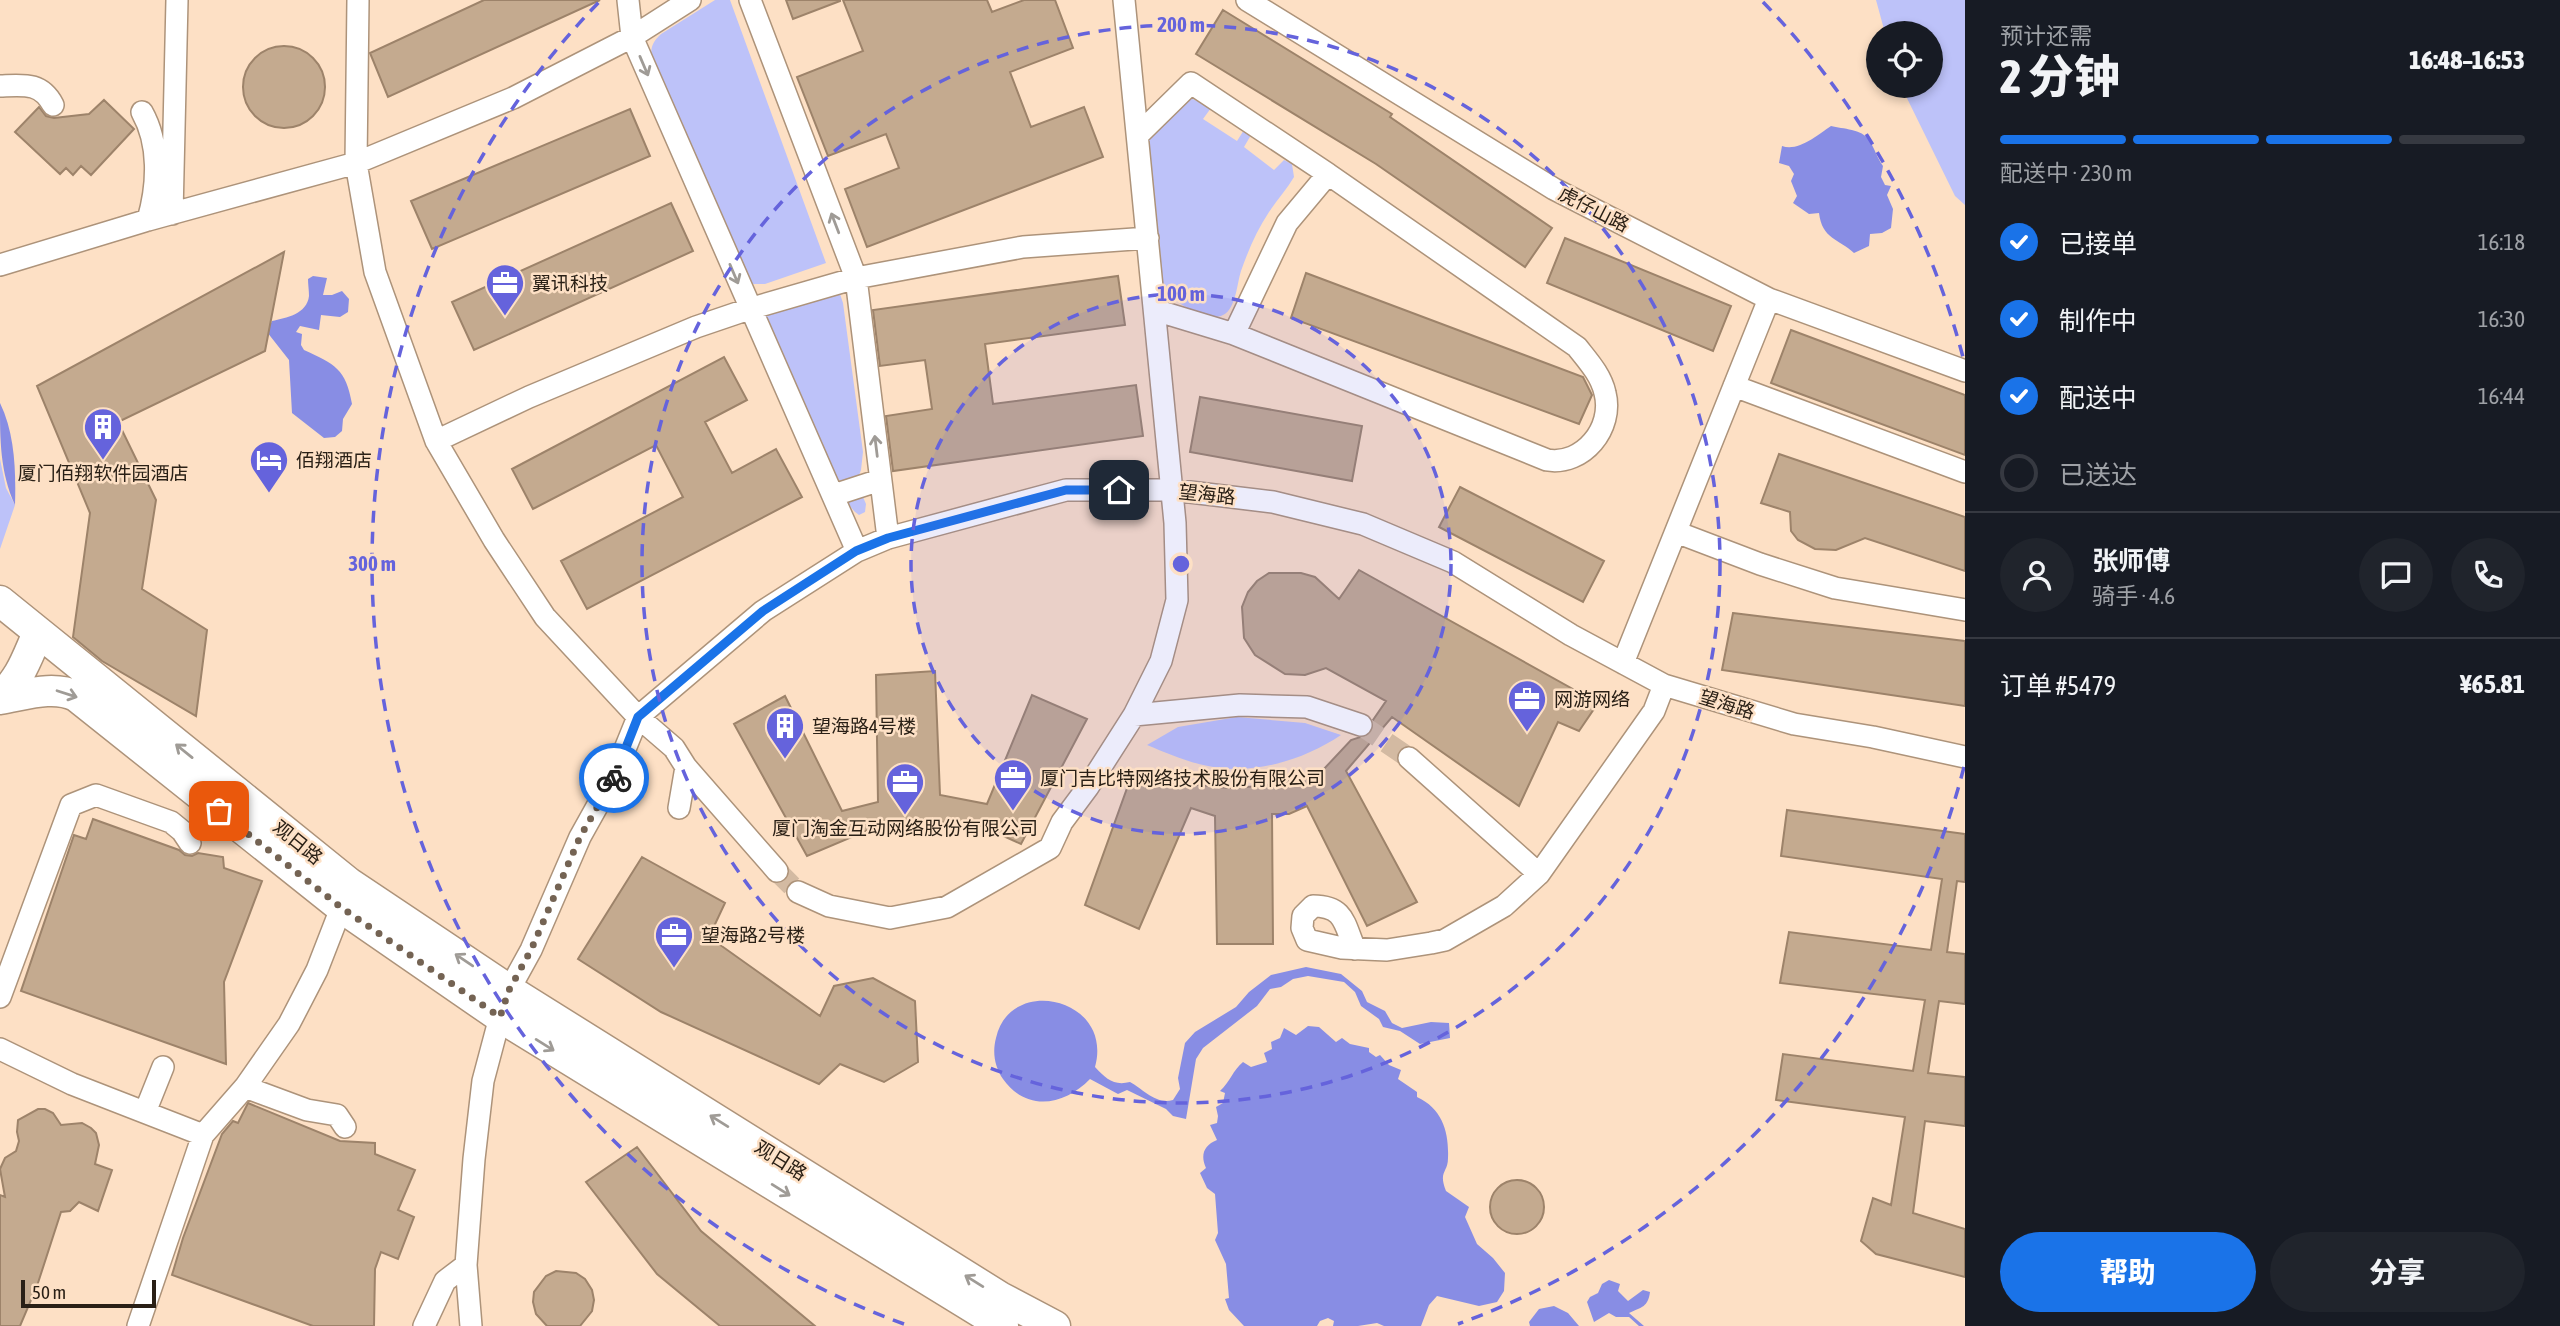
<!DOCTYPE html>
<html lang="zh">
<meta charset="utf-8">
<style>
body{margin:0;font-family:"Asap Condensed","Noto Sans SC",sans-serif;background:#20242c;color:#f1f3f6;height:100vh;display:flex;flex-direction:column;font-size:26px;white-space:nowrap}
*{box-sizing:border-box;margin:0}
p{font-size:23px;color:#9ea1a6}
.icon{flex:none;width:38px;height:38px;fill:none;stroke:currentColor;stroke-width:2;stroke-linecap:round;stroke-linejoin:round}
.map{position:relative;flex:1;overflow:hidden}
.panel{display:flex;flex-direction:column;background:#171b24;width:595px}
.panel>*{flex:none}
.fabs{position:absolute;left:1866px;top:21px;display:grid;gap:14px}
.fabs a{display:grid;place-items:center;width:77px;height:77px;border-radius:50%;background:#171b24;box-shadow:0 4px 10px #0003;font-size:35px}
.scale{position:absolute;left:21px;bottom:18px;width:135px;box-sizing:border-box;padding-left:7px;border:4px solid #2a2016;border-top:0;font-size:19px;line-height:24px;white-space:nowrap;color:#2a2016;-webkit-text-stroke:5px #fde0c5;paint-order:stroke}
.pin{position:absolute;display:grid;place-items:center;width:60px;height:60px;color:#fff;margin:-30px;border-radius:14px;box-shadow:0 4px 10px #0006}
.courier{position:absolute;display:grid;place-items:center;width:70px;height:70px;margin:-35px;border:5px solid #1a73e8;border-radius:50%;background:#fff;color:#222;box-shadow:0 2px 9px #0007}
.headline em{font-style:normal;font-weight:800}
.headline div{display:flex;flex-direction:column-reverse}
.headline{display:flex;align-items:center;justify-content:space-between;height:119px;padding:0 35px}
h1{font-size:46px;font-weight:800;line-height:52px}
.bar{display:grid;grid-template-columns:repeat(4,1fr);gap:10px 7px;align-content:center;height:84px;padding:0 35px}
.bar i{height:9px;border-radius:5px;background:#363941}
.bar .on{background:#1a73e8}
.bar p{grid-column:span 4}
.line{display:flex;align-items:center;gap:18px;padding:0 35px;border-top:2px solid #363941}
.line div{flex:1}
.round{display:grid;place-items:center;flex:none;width:74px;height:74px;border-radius:37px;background:#20242c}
ol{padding:0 35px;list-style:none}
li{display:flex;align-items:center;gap:21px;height:77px}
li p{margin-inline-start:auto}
li .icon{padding:7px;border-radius:50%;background:#1a73e8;color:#fff;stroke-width:4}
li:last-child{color:#9ea1a6}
li i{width:38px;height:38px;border:4px solid #363941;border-radius:50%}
.cta{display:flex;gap:14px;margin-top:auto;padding:14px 35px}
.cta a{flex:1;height:80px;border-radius:42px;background:#1a73e8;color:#fff;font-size:28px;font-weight:800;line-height:80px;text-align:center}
.cta a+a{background:#20242c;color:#f1f3f6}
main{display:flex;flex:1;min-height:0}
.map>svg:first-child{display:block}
.green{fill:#bdc2f9}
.water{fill:#888de4}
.building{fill:#c4aa8f;stroke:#9d836a;stroke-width:2}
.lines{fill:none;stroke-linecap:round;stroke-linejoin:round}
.street-tunnel{stroke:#d3baa2;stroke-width:21;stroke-dasharray:21 10;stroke-linecap:butt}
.street-casing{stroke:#ad937a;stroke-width:24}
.secondary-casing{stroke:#ad937a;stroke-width:33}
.street{stroke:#fff;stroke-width:21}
.secondary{stroke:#fff;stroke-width:30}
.oneway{stroke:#9f9b96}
.done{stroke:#746353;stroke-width:7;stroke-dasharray:0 12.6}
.route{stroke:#1a73e8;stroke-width:9}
.ring{fill:none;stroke:#6563dc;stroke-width:3.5;stroke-dasharray:12 9}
.labels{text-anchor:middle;stroke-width:5;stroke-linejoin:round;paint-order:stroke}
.street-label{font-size:19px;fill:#2a2016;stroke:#fde0c5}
.poi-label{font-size:19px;fill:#2a2016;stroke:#fde0c5;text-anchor:start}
.centre{fill:#6563dc;stroke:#fde0c5;stroke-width:3.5}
.ring-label{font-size:21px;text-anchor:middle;font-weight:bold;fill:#6563dc;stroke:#fde0c5;stroke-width:5;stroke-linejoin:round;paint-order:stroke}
</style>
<main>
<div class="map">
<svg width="1965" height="1326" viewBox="0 0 1965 1326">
<rect width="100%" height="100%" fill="#fde0c5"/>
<!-- green -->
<path class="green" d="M715,0H730L826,263L765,284H752L746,276L653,64C650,51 650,44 661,34Z
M1876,0H1965V205L1955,196L1901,86H1930V33H1885Z
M1191,98L1211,108L1203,119L1237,141L1244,130L1251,135L1244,147L1274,170L1284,160L1292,164L1294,177C1287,189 1277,200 1269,212C1257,230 1248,251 1241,271C1237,283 1236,309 1223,315C1206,324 1174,300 1161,290L1145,153L1149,140L1182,99Z
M834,290L840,294L843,303L863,452L861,470L858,478L842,481L835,478L761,316Z
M0,459L6,488L15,505L0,549Z
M860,490L866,504L865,512L859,515C852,510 848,505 847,496Z
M1237,717L1305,723L1341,735C1304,760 1252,776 1208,766C1187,762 1166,753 1147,745L1178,727Z"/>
<!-- water -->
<path class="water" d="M1831,126C1843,129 1862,129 1869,140C1875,149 1877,158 1883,166L1881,177L1885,185L1891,186L1887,195L1893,209L1891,228L1882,233L1870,234L1869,246L1854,253C1839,239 1822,239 1819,213L1809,214L1793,203L1797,196L1791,181L1794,174L1789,166L1779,163L1782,146C1798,152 1818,135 1831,126Z
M313,276L327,278L323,295H332L342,291L349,299L348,312L340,317L321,315L319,330L300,326L296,332L302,334L301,345L304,350C335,364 346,369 352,404L343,419L342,431L335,437L324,438L292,413L289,360L267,332L272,321C286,318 307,314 309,296C309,291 308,284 308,279Z
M0,403C15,434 16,471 15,505C0,472 0,440 0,403Z
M1306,967L1341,974L1362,991L1367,1002L1385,1011L1392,1023L1402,1028L1431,1022L1449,1023L1450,1038L1420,1044L1400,1031L1383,1027L1379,1019L1361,1006L1355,992L1344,982L1308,976L1293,979L1281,987L1270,989L1257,1006L1203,1048L1196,1059L1186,1119L1173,1116L1166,1109L1127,1090L1118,1094L1090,1079C1065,1105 1027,1113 1003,1079C995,1067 992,1053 996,1038C1010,974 1114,998 1095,1067C1106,1079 1114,1086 1130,1082C1143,1089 1156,1105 1173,1100L1180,1089L1178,1078L1185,1043L1195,1032L1236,1007L1249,992L1271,975Z
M1308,1026L1319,1027L1336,1042L1342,1038L1350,1044L1369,1048V1052L1376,1057L1380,1055L1389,1065L1401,1070L1398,1079L1417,1092V1097C1443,1109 1449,1133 1448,1158C1448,1173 1438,1171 1446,1191L1469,1207L1465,1217L1477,1244L1493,1258L1505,1273L1504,1291L1497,1302L1479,1306L1437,1296L1429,1305L1421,1326H1384L1377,1323L1358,1326H1333L1334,1321L1328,1318L1320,1321L1317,1326H1244L1229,1310L1225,1299L1229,1298L1226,1264L1215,1240L1218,1233L1215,1194L1207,1188L1200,1173L1206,1168C1200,1155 1204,1145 1217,1140L1210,1125L1217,1123L1218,1116L1216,1107L1223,1103L1225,1093L1220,1091C1230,1082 1233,1070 1243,1062L1251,1067L1267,1062L1264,1053L1272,1049L1271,1042L1280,1038L1284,1028L1296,1035Z
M1609,1280L1620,1284L1618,1291L1628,1301L1643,1290L1650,1292C1648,1307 1642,1307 1629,1313L1644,1326H1639L1629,1317H1616L1609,1313L1594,1322L1587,1302L1590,1297L1598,1293L1602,1284Z
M1554,1306L1568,1313L1579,1326H1530L1529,1322L1539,1309Z"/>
<!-- building -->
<path class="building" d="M484,0H600L388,97L370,53Z
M786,0H840V1L793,19Z
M843,0H987L992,12L1024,0H1055L1073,48L1010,72L1031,127L1084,107L1103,157L867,247L845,189L899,168L886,134L828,156L797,77L863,51Z
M1223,10L1392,114L1390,117L1552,228L1525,267L1376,164L1196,54Z
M243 87a41 41 0 1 1 82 0a41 41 0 1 1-82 0Z
M104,100L134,129L91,175L81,166L73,175L66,168L60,174L15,132L39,107L46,116L54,118L89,114Z
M630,109L650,156L432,249L411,201Z
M671,203L693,251L474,350L452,302Z
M1565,238L1731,306L1713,351L1547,283Z
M284,252L265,351L118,422L156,500L142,589L207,630L196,716L102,661L73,637L90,513L37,386Z
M1306,273L1583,377L1592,395L1579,424L1291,318Z
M1118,276L1125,325L985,344L993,404L1136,385L1143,436L893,471L886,416L932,409L925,360L880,366L873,310Z
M1791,330L1965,395V455L1771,383Z
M724,357L747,400L705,422L732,473L776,449L802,497L587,609L561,561L683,497L656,445L533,509L512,469Z
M1200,397L1362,426L1352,481L1190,452Z
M1779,454L1965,517V571L1865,538L1836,550L1815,549L1798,540L1791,531L1790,512L1761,503Z
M1460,487L1604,561L1583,602L1439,527Z
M1359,570L1598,703L1579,731L1558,722L1519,806L1392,717L1346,771L1417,902L1367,926L1307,806L1289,814H1272L1273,944H1217L1215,816L1191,808L1139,929L1085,905L1130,780L1147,784L1168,782L1229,788L1262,786L1310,775L1323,770L1351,740L1370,734L1374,728L1373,720L1386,701L1326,668L1305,675L1285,674L1255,655L1244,638L1242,607L1248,592L1257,581L1269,573H1301L1315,577L1339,599Z
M1733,613L1965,641V706L1722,670Z
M935,671L940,795L987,804L1032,695L1087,719L1021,844L979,825L933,822L880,825L807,856L734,724L785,696L842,811L878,802L876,675Z
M1787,810L1965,834V882L1957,881L1947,952L1965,954V1004L1939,1001L1928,1073L1965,1077V1126L1925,1121L1913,1213L1965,1229V1277L1876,1254L1861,1241L1873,1198L1891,1205L1905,1117L1776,1100L1783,1054L1913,1071L1925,1000L1780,983L1789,932L1931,950L1942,879L1781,856Z
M93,819L179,850L185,855L192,856L198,853L223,857L224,868L262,881L224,982L226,1064L21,991L74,835L86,839Z
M642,857L725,903L709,937L820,1016L834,986L873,978L915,1001L918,1062L884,1082L840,1064L819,1084L661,1012L578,959Z
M248,1103L340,1141L375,1143V1154L415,1170L398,1210L414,1217L398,1259L381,1252L375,1269L374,1326H313L172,1275L183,1238L222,1134L233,1121L238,1123Z
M38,1109H45L53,1113L61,1125L82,1123L91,1128L96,1133L99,1145L95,1164L112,1170L98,1211L79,1202L70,1211L61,1212L37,1286L20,1326H0V1195L5,1197L0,1169L5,1158L16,1151L19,1141L17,1132L18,1120Z
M637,1147L701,1231L815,1326H720L657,1274L586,1182Z
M1490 1207a27 27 0 1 1 54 0a27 27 0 1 1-54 0Z
M556,1271L576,1273L585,1279L592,1290L594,1300L592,1311L580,1326H547L536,1314L533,1302L534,1292L546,1276Z"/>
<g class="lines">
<!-- street-tunnel -->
<path class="street-tunnel" d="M1361,725L1409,758
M777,871L798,892"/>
<!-- street casing -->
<g class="street-casing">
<path id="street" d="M358,0L356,163L375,272L436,441L494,540L545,617L638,717L674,748L686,767L777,871
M628,0L632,37L857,551
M750,0L856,278L888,538
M1247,0L1554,189L1769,299L1965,371
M0,86C24,85 41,82 53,105
M142,112C160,144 158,185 148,220
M1138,135L1191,83L1328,174L1287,223L1234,334L1155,310
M172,214L177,0
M0,265L148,220L356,163L513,98L632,37L690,0
M1234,334L1547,460C1583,466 1614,428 1605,393C1601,375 1588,361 1577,347L1328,174
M1734,386L1965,472
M436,441L529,397L696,327L749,309L856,278L1023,247L1148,238
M834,495L880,480
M1676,532L1760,564L1835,588L1965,610
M1623,663L1769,299
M1134,715L1240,705L1307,707L1361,725
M1409,758L1539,874
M679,808L686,767
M798,892L829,906L890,918L947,907L1050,848L1062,822L1088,787L1134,715L1161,661L1177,600L1175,523L1124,0
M1355,949C1344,924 1345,906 1313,906L1303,916L1302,928L1307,940L1342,948L1387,950L1431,943L1445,940L1504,906L1539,874L1654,711L1664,685
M0,997L71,805L96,795L171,822L182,831L190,843
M0,1049L72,1084L203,1135
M245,1087L307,1110L337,1115L345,1127
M145,1112L163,1067
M138,1326L203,1135L245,1087L289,1024L317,970L345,898
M424,1326L445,1281L466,1265
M471,1326L466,1265L474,1159L483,1081L500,1017L509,990L531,950L580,837L614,776L638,717L763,611L857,551L888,538L1066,490H1173L1273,502L1363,524L1453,562L1571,635L1664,685L1794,724L1873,737L1965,757"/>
</g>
<!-- secondary casing -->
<g class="secondary-casing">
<path id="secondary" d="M0,601L349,883L509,990L1000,1297L1055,1326
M0,696C21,679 27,657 38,633
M0,699C25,695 53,685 76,696L342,908L500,1017L1003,1326"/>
</g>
<!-- street -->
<use href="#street" class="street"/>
<!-- secondary -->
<use href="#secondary" class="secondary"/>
</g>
<!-- one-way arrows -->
<defs><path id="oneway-shaft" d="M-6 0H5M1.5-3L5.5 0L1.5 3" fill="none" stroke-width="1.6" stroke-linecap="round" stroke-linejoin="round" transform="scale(1.75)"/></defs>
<g class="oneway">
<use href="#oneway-shaft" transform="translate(644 66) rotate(67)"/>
<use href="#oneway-shaft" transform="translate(835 223) rotate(-111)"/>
<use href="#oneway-shaft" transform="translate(734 274) rotate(67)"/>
<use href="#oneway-shaft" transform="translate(876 446) rotate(-97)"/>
<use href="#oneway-shaft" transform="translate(67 694) rotate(18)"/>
<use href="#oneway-shaft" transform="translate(184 751) rotate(-141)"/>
<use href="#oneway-shaft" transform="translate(464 960) rotate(-146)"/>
<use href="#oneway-shaft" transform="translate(545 1045) rotate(32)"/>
<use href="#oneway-shaft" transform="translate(719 1121) rotate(-148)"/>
<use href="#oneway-shaft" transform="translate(781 1190) rotate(32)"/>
<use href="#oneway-shaft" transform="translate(974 1281) rotate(-148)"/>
</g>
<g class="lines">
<!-- done -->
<path class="done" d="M219,811L342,908L500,1017L509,990L531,950L580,837L614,778"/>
<!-- route -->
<path class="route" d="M614,778L638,717L763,611L856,551L888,538L1066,490H1119"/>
</g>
<!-- distance rings -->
<circle cx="1181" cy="564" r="270" fill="#6563dc" fill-opacity=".12"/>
<g class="ring">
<circle cx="1181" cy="564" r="270"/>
<circle cx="1181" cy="564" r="539"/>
<path d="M1964 767A809 809 0 0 1 1458 1324M904 1324A809 809 0 0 1 599 2M1763 2A809 809 0 0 1 1964 361"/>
</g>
<!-- icons -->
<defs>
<g id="office-pin" transform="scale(2.0125)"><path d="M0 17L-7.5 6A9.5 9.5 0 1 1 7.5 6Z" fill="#6563dc" stroke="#fde0c5"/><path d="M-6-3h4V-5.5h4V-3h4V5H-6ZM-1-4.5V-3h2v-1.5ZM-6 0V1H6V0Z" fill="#fff"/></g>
<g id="building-pin" transform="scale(2.0125)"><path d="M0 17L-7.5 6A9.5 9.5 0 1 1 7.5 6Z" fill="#6563dc" stroke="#fde0c5"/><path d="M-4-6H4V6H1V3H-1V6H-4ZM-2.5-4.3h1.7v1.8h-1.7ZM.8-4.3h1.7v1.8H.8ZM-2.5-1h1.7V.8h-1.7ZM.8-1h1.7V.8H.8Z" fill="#fff"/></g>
<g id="hotel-pin" transform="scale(2.0125)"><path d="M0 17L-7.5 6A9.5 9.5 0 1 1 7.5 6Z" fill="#6563dc" stroke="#fde0c5"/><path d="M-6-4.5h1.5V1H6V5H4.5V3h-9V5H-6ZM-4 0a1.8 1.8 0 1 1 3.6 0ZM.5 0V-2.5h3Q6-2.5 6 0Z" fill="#fff"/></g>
</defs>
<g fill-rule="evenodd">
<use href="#office-pin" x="505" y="283"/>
<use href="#building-pin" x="103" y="427"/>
<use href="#hotel-pin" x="269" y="460"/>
<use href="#office-pin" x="1527" y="699"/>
<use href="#building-pin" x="785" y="726"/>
<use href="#office-pin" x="1013" y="778"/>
<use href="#office-pin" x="905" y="782"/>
<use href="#office-pin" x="674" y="935"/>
</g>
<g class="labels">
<!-- street labels -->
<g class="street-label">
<text transform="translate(1594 209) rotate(27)" y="7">虎仔山路</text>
<text transform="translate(1207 494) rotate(6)" y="7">望海路</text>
<text transform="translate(1727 704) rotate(17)" y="7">望海路</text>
<text transform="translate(298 842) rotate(39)" y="7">观日路</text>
<text transform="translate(781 1160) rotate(32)" y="7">观日路</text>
</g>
<!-- poi labels -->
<g class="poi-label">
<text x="532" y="290">翼讯科技</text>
<text x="296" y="467">佰翔酒店</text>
<text x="103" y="480" text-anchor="middle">厦门佰翔软件园酒店</text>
<text x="1554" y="706">网游网络</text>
<text x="812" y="733">望海路4号楼</text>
<text x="1040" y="785">厦门吉比特网络技术股份有限公司</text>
<text x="905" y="835" text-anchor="middle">厦门淘金互动网络股份有限公司</text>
<text x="701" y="942">望海路2号楼</text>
</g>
</g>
<circle cx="1181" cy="564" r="10" class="centre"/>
<g class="ring-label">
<text x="1181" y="32">200 m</text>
<text x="1181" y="301">100 m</text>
<text x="372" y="571">300 m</text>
</g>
</svg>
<div class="fabs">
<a><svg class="icon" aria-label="locate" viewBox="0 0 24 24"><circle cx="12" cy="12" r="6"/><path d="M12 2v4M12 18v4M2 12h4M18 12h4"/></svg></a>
</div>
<div class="scale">50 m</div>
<div class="pin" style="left:219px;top:811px;background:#ea580c"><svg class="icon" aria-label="bag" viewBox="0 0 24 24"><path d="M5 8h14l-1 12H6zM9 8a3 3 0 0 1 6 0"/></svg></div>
<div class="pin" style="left:1119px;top:490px;background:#1f2937"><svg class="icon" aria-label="home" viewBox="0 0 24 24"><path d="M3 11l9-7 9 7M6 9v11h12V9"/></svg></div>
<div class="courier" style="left:614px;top:778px"><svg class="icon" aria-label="bike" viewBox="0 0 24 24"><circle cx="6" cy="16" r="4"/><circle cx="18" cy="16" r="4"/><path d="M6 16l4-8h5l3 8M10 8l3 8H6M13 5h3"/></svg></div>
</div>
<section class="panel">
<div class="headline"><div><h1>2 分钟</h1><p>预计还需</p></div><em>16:48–16:53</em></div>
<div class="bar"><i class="on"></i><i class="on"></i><i class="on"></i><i></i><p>配送中 · 230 m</p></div>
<ol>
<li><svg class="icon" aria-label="check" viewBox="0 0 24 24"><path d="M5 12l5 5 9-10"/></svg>已接单<p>16:18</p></li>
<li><svg class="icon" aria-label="check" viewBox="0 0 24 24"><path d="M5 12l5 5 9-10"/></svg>制作中<p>16:30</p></li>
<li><svg class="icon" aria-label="check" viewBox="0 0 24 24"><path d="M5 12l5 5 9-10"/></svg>配送中<p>16:44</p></li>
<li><i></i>已送达</li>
</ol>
<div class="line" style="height:126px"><a class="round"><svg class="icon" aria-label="person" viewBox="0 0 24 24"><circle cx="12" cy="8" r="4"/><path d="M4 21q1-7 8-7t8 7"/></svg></a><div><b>张师傅</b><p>骑手 · 4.6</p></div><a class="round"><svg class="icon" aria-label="chat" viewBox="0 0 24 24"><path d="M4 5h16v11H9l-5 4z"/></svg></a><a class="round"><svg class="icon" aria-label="phone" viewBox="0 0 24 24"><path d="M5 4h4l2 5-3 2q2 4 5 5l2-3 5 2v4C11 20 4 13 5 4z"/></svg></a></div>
<div class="line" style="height:91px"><div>订单 #5479</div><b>¥65.81</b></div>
<div class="cta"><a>帮助</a><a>分享</a></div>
</section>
</main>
